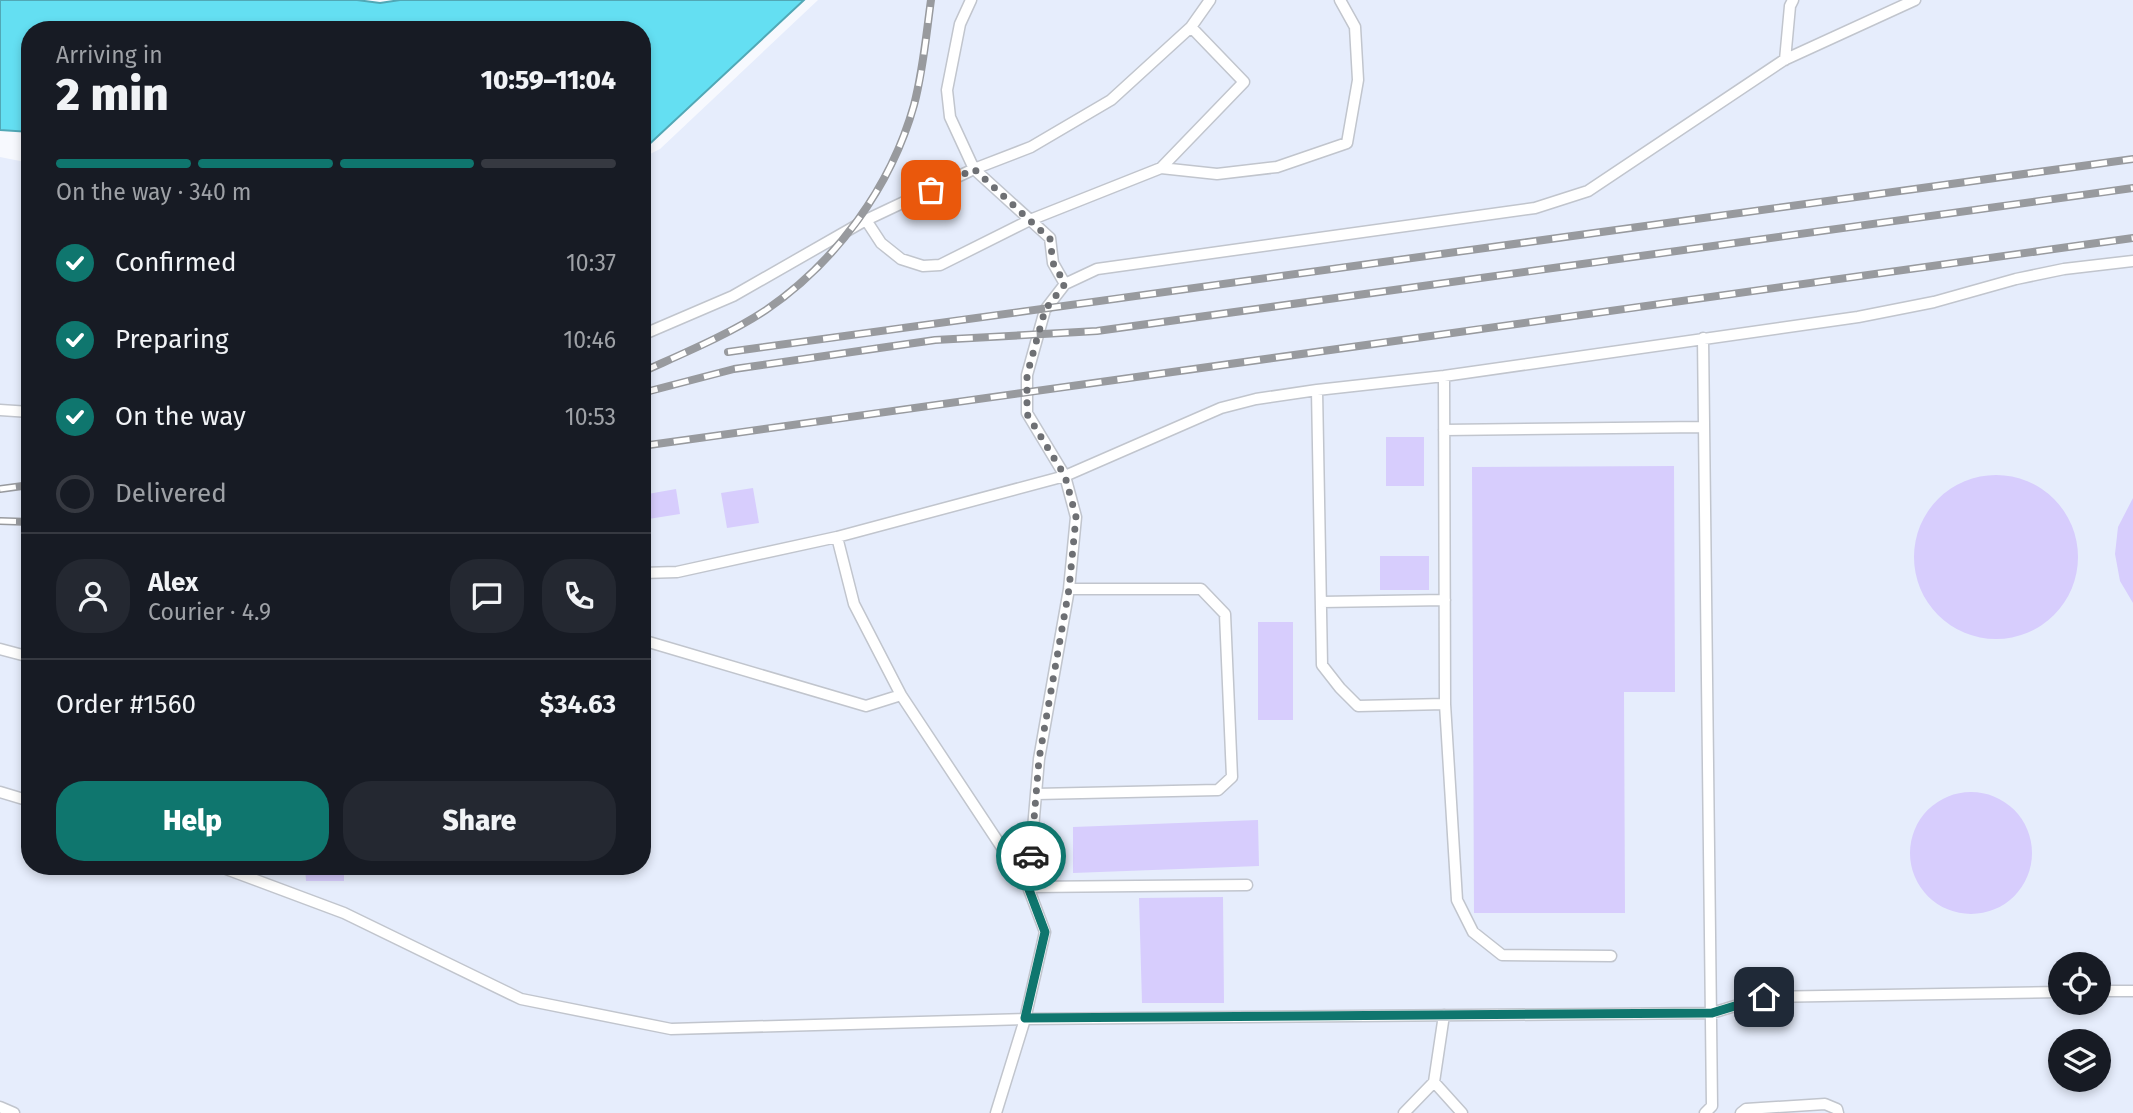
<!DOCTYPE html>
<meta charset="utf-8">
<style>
body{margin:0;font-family:"Fira Sans",sans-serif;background:#242831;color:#f1f3f6;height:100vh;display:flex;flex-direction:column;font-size:26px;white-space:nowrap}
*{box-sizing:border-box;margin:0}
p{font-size:23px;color:#9ea1a6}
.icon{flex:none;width:38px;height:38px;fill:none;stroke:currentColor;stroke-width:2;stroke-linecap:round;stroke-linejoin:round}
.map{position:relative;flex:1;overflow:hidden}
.details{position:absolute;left:21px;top:21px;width:630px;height:854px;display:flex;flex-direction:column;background:#171b24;border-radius:28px;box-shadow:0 4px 10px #0003}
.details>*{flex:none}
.fabs{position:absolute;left:2048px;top:952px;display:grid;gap:14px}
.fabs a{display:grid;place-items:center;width:63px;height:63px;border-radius:50%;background:#171b24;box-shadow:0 4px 10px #0003;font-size:35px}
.pin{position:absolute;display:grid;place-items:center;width:60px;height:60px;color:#fff;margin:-30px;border-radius:14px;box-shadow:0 4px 10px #0006}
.courier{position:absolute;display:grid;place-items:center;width:70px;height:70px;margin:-35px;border:5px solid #0f766e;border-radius:50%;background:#fff;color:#222;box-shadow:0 2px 9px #0007}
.head em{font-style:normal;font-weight:800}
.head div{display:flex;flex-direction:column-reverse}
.head{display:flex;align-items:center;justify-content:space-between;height:119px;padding:0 35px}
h1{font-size:46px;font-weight:800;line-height:52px}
.bar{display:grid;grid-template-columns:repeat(4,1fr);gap:10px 7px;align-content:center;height:84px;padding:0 35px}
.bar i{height:9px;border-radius:5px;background:#363941}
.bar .current{background:#0f766e}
.bar p{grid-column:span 4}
.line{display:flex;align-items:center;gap:18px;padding:0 35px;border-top:2px solid #363941}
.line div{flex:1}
.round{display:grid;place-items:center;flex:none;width:74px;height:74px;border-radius:28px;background:#242831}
ol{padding:0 35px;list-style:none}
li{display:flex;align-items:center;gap:21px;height:77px}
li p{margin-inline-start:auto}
li .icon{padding:7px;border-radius:50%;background:#0f766e;color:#fff;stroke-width:4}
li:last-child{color:#9ea1a6}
li i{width:38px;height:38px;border:4px solid #363941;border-radius:50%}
.action{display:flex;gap:14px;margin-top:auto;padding:14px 35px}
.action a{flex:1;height:80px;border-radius:28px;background:#0f766e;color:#fff;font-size:28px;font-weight:800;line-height:80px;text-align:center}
.action a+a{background:#242831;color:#f1f3f6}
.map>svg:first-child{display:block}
.built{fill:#e6edfc;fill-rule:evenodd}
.water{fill:#64dff2;stroke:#51a8b6;stroke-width:2}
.building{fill:#d7cdfd}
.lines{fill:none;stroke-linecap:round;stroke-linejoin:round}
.service-casing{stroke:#c1c5cd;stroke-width:13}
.service{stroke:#fff;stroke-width:10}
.rail-casing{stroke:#989a9e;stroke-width:8}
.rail{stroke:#fff;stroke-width:5;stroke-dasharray:16;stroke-linecap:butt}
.done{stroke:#6e7074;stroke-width:7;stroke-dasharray:0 12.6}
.route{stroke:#0f766e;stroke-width:9}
</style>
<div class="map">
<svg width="2133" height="1113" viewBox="0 0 2133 1113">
<rect width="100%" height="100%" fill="#f7f9fe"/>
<!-- built -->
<path class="built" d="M818,0H2133V1113H0V157L30,163V866H642V158L660,149ZM2060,964H2098V1003H2060ZM2060,1041H2098V1080H2060Z"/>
<!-- water -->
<path class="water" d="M0,0H357L380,3L400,0H804L642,151V30H30V132L0,130Z"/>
<!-- building -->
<path class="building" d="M1386,437H1424V486H1386Z
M1674,466L1675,692H1624L1625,913H1474L1472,467Z
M1914 557a82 82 0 1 1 164 0a82 82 0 1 1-164 0Z
M753,488L759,523L727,528L721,493Z
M676,489L680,514L642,520V495Z
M2133,498V603L2120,581L2115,554L2118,527Z
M1380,556H1429V590H1380Z
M1258,622H1293V720H1258Z
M1910 853a61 61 0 1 1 122 0a61 61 0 1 1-122 0Z
M1258,820L1259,866L1073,873V827Z
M305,866H344V881H306Z
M1223,897L1224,1003H1142L1139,898Z"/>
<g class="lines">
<!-- service casing -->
<g class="service-casing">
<path id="service" d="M971,0L960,24L947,90L950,117L974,169L1050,238L1053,263L1065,284
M1785,60L1790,6L1793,0
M1161,168L1217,174L1277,167L1347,143L1358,80L1355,27L1340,0
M866,220L881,243L901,259L923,266L940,265L1030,220L1161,168L1244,82L1191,27
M642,335L733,296L866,220L974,169L1031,147L1111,100L1191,27L1210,0
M1703,338L1712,1106L1705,1113
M1444,376L1445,704L1457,900L1473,932L1502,955L1611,956
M1317,390L1322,665L1340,688L1358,706L1445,704
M0,410L30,412
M1444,430L1703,427
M837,537L854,604L901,695L1028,887L1247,885
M642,573L677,572L837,537L1065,476L1221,408L1256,399L1317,390L1444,376L1858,317L1934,302L2016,279L2064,269L2133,261
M1321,602L1445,600
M642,640L866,706L901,695
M0,649L30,657
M0,792L30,801
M1036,794L1218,790L1232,777L1225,614L1201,589H1069
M218,866L344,913L521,999L671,1029L1025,1019L1712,1013L1764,997L2060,992
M2098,991H2133
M1434,1082L1462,1113
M0,1107L14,1113
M996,1113L1025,1019L1045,932L1028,887L1039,759L1069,589L1076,517L1065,476L1027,413V375L1045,310L1065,284L1097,269L1535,208L1588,191L1784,60L1915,0
M1404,1113L1434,1082L1444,1015
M1741,1113L1746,1109L1825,1104L1837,1109L1838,1113"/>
</g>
<!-- service -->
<use href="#service" class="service"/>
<!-- rail casing -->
<g class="rail-casing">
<path id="rail" d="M728,352L2133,159
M642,372C684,353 728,335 766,310C836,262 891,187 914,105C923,71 926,36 931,0
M642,393L734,369L935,340L1097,331L2133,188
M642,446L2133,238
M0,489L30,485
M0,521L30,522"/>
</g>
<!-- rail -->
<use href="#rail" class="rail"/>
</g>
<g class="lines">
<!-- done -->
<path class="done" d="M931,190L974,169L1050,239L1053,263L1065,284L1045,310L1027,375V414L1065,476L1076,517L1069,589L1039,759L1031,856"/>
<!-- route -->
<path class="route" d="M1031,856L1028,887L1045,932L1025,1018L1712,1013L1764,997"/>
</g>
</svg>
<div class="fabs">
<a><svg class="icon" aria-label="locate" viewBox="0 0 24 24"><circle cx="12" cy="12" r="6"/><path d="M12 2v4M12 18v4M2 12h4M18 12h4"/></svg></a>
<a><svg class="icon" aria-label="layers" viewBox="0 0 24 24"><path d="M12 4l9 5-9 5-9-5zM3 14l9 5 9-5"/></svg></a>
</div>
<div class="pin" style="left:931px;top:190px;background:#ea580c"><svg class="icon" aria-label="bag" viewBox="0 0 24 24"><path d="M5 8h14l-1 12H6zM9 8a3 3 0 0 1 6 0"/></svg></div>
<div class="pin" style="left:1764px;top:997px;background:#1f2937"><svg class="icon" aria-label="home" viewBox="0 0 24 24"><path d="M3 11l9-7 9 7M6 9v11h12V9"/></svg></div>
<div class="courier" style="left:1031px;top:856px"><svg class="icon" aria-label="car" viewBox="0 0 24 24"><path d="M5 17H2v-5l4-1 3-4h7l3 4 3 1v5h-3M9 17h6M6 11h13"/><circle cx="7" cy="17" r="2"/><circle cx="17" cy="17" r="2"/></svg></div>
<section class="details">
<div class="head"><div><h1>2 min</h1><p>Arriving in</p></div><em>10:59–11:04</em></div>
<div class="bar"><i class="current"></i><i class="current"></i><i class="current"></i><i></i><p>On the way · 340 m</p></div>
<ol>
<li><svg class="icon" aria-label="check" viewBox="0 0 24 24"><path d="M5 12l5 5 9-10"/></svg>Confirmed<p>10:37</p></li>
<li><svg class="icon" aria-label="check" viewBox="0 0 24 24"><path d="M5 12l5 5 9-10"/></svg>Preparing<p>10:46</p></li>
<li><svg class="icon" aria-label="check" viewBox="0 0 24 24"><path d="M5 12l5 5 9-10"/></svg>On the way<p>10:53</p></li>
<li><i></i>Delivered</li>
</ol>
<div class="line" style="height:126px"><a class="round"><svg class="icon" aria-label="person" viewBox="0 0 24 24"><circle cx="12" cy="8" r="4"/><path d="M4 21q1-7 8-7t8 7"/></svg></a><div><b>Alex</b><p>Courier · 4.9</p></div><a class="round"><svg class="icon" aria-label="chat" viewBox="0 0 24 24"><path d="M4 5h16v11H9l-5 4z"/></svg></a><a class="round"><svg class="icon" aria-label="phone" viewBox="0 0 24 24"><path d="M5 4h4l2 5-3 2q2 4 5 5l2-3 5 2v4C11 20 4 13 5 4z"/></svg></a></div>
<div class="line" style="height:91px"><div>Order #1560</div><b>$34.63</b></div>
<div class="action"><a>Help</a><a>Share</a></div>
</section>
</div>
